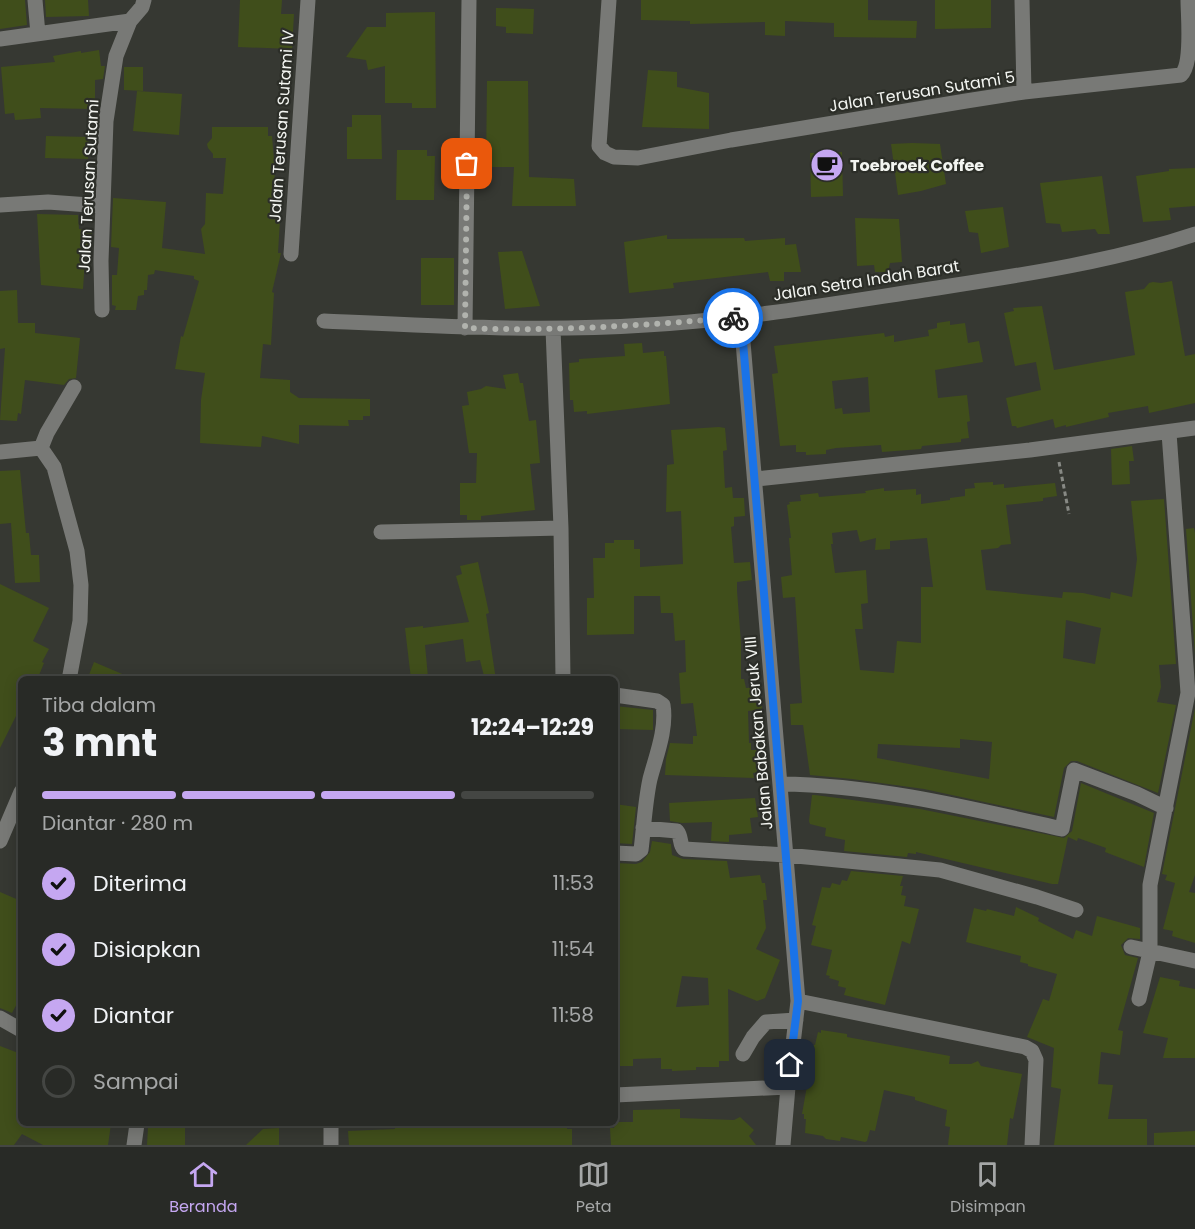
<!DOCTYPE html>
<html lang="id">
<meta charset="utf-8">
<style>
body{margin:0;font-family:Poppins,sans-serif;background:#30322e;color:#f1f3f6;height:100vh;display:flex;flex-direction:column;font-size:22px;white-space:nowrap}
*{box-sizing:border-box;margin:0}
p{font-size:20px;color:#a5a7a7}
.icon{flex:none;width:33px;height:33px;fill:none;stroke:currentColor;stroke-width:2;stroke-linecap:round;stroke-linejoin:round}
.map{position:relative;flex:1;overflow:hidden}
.drawer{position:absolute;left:18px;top:676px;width:600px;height:450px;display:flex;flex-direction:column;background:#282a26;border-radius:9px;box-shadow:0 3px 15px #0003,0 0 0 2px #444643}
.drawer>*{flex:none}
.pin{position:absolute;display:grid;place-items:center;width:51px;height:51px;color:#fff;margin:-26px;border-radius:12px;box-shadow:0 3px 9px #0006}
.courier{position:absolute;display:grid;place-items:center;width:60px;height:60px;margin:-30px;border:4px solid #1a73e8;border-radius:50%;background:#fff;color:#222;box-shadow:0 2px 8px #0007}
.head em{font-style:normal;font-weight:700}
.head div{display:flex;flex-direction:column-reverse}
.head{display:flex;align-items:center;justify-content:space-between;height:102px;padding:0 24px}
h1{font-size:39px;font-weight:700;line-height:45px}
.bar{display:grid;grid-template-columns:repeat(4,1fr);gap:9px 6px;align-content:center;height:72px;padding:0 24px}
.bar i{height:8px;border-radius:4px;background:#444643}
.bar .on{background:#c5a7f1}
.bar p{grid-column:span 4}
ol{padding:0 24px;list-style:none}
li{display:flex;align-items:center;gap:18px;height:66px}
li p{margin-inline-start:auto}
li .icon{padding:6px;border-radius:50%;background:#c5a7f1;color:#111;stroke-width:4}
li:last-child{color:#a5a7a7}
li i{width:33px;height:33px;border:3px solid #444643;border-radius:50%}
.tabs{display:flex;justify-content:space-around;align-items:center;height:84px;border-top:2px solid #444643;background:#282a26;font-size:16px;color:#a5a7a7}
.tabs a{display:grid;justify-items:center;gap:3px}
.tabs .on{color:#c5a7f1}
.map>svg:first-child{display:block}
.building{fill:#404e1b;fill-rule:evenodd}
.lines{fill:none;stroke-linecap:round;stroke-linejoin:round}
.path{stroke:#888a85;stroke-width:3;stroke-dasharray:4.5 3;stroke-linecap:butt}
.minor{stroke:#787976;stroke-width:15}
.done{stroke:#b1b3ae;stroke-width:6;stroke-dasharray:0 10.8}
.route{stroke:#1a73e8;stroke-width:8}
.labels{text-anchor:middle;stroke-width:4.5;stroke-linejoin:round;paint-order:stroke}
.street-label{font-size:16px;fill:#f3f5f1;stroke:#2c2e28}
.poi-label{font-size:16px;font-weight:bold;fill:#f3f5f1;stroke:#2c2e28;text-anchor:start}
</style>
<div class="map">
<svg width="1195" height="1145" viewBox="0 0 1195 1145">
<rect width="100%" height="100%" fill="#363832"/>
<!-- building -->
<path class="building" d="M0,0H25L27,25L0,29Z
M45,0H88L89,16L46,17Z
M240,0H282L281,14H294L292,49L238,47Z
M641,0H868V20L917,21L916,38L834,37V23L785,21V36L765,35V22L690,24V21L641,20Z
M935,0H991V28L935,29Z
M496,8L534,9L533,34L506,33V27L496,26Z
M435,12L436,108H412V103H385V66L368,70L366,60L346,57L367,27H386V13Z
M99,50L101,66H105L103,79L95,80V102H92V109L40,108L41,118L15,120L14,113L5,114L1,67L55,62L53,56L81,51V53Z
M124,67H143V91L124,90Z
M648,70L677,72V87L709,93V129L642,127Z
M487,81H528L529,177L574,179L576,206H512L514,167H486Z
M137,91L182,94L179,135L133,131Z
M352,115H381L382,159H347V127H352Z
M212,127H268V136H272L275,173L269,219L280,220L278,253H281L272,292L274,293L271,345L263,344L260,378L290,380V392L299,398L370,399V416H363V420H348L349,426L299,425V444L262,436L261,447L200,443L201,400L205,373L175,369L181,336L183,337L199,281L194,279V276L155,270L154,274L148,275L147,290H144V295L138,296L136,310H115L116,306L112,305V275H117L119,248L111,247L113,198L166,202L162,248L205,254L201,229L205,224L206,193L223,194L226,158H213V154L208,148L207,144L212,138Z
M46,136L89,137L88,159L45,158Z
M912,143L940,144L946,184L921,191L898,195L891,144Z
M397,150H427V156H435L434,200H396Z
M842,152L843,196L811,197L810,153Z
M1195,168V206L1169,208L1171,220L1143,222L1136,176L1169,171V169Z
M1102,176L1110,234H1098L1095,229L1062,232L1060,224L1046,223L1040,183Z
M1003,207L1009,247L981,253L978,233L969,232L965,211Z
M37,214L78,215L79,229L92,231V246L86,245L83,289L41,285Z
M855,218L899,219L902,262L890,263L888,272H875L874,265L857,266Z
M667,235V239L744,238L745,241L785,238V245L796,244L801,272H784V281H770L768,272L673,283L674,288L629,293L624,242Z
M522,251L540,306L505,309L498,252Z
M421,258H454V305H421Z
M1172,281L1185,356L1195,354V403L1149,413L1148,406L1108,413L1109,417L1066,427V425L1055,428L1053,419L1017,428L1016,426H1012L1006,398L1041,390L1036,362L1015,366L1004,313L1014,311L1013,308L1042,306L1054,370L1135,355L1125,292L1144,289L1149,283L1153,282L1161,283Z
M17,290L18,323H35V333L80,338L76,378L69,379L64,385L25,380L21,414L18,413L17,421L0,420L5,348L0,349V291Z
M950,321V325L965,323L968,343L979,341L983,362L935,370L938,398L967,395L970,421L967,422L969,438L961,439V442L922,446L921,449L882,452L881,445L836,448L826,450V454L806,455V452H796V445L780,446L772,374L778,373L774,346L884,333L885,337L894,335V342L929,336L928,330L937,328V323ZM868,377L870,412L843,414L842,408L835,409L832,381Z
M642,343L643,353L664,351V356H666L670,404L587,414V411L574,412L573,400H570L569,363L579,362V359L625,356L624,344Z
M518,373L520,383H523L529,421L536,420L540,463L530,464L535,510L481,516V520H467V515H460V483H476L477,453H469L462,406L469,405L467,392L481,389L486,386L506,389L503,375Z
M719,427L725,428L727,450L723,451L725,488L732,487L733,498H744L745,516L734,517V526L731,527L734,563L750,562L752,580L737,582V591L741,643V679H744L746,688L760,687L762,709L748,711L749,743H751V750H758L759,772L753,773L754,778L665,775L666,759L670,743L693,744V736H697L693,703L681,704L679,673L686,672L685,640L675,641L673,613H661L660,596H634V634L587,635V598H594L593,558H605V543H614V540H634V549H640V567L683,564L681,511L666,512L667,465L674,464L671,430Z
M1132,446L1134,461H1129L1130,484L1112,485L1111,449Z
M20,470L26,533H29L31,555H39L40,582L15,583L11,523L0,524V471Z
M993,482V485L1004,484V488L1055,483L1057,496L1043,498V501L1006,505L1011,544L1001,545L998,548L981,550L986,590L1062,598L1063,592L1083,593L1110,599L1111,592L1132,597L1137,559L1131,501L1164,499L1176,664L1159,665L1161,687L1157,702L1176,705L1158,793L1077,761H1071L1064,768L1054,817L924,789L852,779L810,775L803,725H791L790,704L802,703L795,597L783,598L781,577L792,575L789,538H791L787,505L790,504L789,502L801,501L800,495L818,493L819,497L866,493L865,491L884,488V491L916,489V495L921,494V504L950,500V498L965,496V489L975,488L974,483ZM857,530L860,542L876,538L875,550L890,549V541L927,538L933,587H921V643L897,641L894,673L860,670L855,629H863L861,604L868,603L866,570L835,573L831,544H833L832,533ZM1066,620L1101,628L1095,664L1063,658ZM960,739L992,742L989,779L877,758L878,744L960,748Z
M1194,528L1195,533V655L1186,529Z
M478,562L489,613L486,614L496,680H485L480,660L466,662L463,639L425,645L428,677L411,679L405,628L423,626V628L469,622L456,576L462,574L460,566Z
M0,584L49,608L33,641L49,649L42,662L44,663L37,680H21V706L0,748Z
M94,662L134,679V680H87Z
M615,706L653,710V730L615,729Z
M1195,708V875L1189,892L1195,893V943L1172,936L1173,931L1163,929L1175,883L1165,880L1167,875L1162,874Z
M1081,783L1154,813L1144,867L1105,852L1106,848L1078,838L1077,841L1068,837L1058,884H1052L916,852V854L908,853L907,857L844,851L845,840L825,836L826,828L810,824L809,821L812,795H815L920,809L1064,838L1072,831Z
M755,798L758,817L750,818L752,833L729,835V842L711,841L712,822L682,823L670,821L669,803Z
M615,804L636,807L632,844L615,843Z
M652,841L671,844L672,855L683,859L727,861L730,878L760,875L762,883H765L767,900H763L766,928L756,949L780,960L765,998L757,1001L728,989L729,1061H719V1067H696V1070L672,1071V1069H661V1058L633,1059V1066H615V863L636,864L642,862L650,852ZM682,976L708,978L709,1005L676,1007Z
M851,871L903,876L900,886H903L901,895L906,896L904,906L919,909L910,944L902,941L885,1005L844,995L846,988L838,986L839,981L829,978L830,976L826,975L832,950L811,945L816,926L812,925L822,887L830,888L832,883L840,885L842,880L847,881Z
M0,892L21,901V996L12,1013L0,1008Z
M1016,907L1039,918L1038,921L1073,939L1076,930L1092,936L1097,916L1140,928V939L1128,938L1121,945L1125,955L1138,958L1118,1030L1123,1031L1120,1055L1101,1052L1098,1084L1113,1085L1108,1119H1147V1145H1054L1061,1089L1051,1087L1054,1048L1027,1037L1043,999L1049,1001L1057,974L1028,966V964L1020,962L1021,956L966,942L974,908L986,911L987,909L1014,916Z
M1160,977L1180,981L1179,986L1195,989V1058H1163L1168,1038L1143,1033Z
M821,1030L847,1034V1037L950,1056L949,1064H971L978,1061L981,1066L1022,1074L1013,1119L1010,1118L1007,1145H948L950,1127L945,1126L947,1110L915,1100V1097L884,1090L875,1131L870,1130L867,1141L865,1142L841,1137L840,1141L826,1139L823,1136L805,1133L806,1119H804V1114H802L810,1069L807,1068L811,1045H815L818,1032L821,1033Z
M0,1046L21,1054V1124H111L108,1145H43L22,1134L14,1145H0Z
M680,1109V1118L734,1120L740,1117L754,1130L749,1136L756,1145H611L610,1128H614L615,1122H633V1110Z
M425,1124H477V1126L516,1127V1124H567V1129H572V1145H349L348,1131L395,1129V1126H425Z
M148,1128H185V1145H147Z
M279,1128V1145H246L263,1129Z
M1195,1131V1145H1154V1133Z"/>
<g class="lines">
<!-- path -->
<path class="path" d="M1059,462L1069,514"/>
<!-- minor -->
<path class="minor" d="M35,0L38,34
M609,0L599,146L605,153L614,157L638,158L731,140L966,101L1024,92L1181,75C1193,64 1188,17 1188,0
M1022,0L1024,92
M0,39L130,21
M0,205L48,202L103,206
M291,254L308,0
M102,310L101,261L106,121L116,56L130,21L142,7L144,0
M741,318L798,1001L788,1087L783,1145
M324,321C431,326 538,332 646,325C739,320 832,304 924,290C1015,276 1108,263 1195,234
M465,328L469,0
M553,329L561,528L563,680
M41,448L54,467L77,551L81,585L80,621L69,680
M41,448L47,433L74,387
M0,452L41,448
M756,479L1030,450L1195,428
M381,532L561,528
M615,695L657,701L663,705C667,729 656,756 650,779C645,802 644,826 641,850L636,854L615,853
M780,784C876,785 969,808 1062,829L1074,770L1137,794L1166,808
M643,828L677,831C682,837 679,844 684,849L786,855L940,870L1037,897L1076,910
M0,841L21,792
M1131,947L1195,961
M1139,999L1150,952V885L1188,693L1169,433
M798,1001L1025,1047L1032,1051L1036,1060L1032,1145
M0,1018L21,1030
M743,1054L753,1037L766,1022L796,1020
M615,1095L788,1087
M134,1145L137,1124
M331,1145V1124"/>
</g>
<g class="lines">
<!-- done -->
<path class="done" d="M467,164L465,328C555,332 644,325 733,318"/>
<!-- route -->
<path class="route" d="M733,318H741L798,1001L790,1065"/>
</g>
<!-- icons -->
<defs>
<g id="cafe-disc" transform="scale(1.725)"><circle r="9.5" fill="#c5a7f1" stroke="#2c2e28"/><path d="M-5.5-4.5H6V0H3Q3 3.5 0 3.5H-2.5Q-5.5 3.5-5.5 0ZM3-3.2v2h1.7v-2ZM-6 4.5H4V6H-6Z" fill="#111"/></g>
</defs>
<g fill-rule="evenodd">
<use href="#cafe-disc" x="827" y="165"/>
</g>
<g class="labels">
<!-- street labels -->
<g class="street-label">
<text transform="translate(922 91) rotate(-9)" y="6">Jalan Terusan Sutami 5</text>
<text transform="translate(281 126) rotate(-86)" y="6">Jalan Terusan Sutami IV</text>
<text transform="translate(88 186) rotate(-87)" y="6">Jalan Terusan Sutami</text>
<text transform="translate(866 280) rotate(-9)" y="6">Jalan Setra Indah Barat</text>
<text transform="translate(758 733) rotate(-95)" y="6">Jalan Babakan Jeruk VIII</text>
</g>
<!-- poi labels -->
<g class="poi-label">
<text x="850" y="171">Toebroek Coffee</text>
</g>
</g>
</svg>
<div class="pin" style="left:467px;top:164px;background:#ea580c"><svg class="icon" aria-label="bag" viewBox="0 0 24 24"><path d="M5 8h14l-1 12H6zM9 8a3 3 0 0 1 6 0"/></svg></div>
<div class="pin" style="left:790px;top:1065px;background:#1f2937"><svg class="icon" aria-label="home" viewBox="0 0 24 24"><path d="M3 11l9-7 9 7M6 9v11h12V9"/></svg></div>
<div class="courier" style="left:733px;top:318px"><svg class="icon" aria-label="bike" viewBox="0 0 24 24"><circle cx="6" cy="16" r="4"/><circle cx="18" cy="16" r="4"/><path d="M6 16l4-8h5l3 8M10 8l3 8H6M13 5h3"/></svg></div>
<section class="drawer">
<div class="head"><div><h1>3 mnt</h1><p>Tiba dalam</p></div><em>12:24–12:29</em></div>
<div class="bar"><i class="on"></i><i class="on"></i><i class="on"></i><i></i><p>Diantar · 280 m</p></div>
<ol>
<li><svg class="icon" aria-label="check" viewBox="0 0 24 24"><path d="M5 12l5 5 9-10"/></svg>Diterima<p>11:53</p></li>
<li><svg class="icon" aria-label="check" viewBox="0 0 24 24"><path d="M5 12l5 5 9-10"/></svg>Disiapkan<p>11:54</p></li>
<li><svg class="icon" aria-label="check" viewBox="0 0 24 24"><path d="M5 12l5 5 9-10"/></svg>Diantar<p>11:58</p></li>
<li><i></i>Sampai</li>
</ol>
</section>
</div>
<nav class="tabs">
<a class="on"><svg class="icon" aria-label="home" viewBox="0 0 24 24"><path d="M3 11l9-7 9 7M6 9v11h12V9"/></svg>Beranda</a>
<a><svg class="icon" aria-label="map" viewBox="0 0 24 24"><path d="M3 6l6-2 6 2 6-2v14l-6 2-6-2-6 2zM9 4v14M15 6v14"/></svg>Peta</a>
<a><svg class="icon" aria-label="saved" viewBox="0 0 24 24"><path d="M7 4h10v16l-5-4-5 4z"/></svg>Disimpan</a>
</nav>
